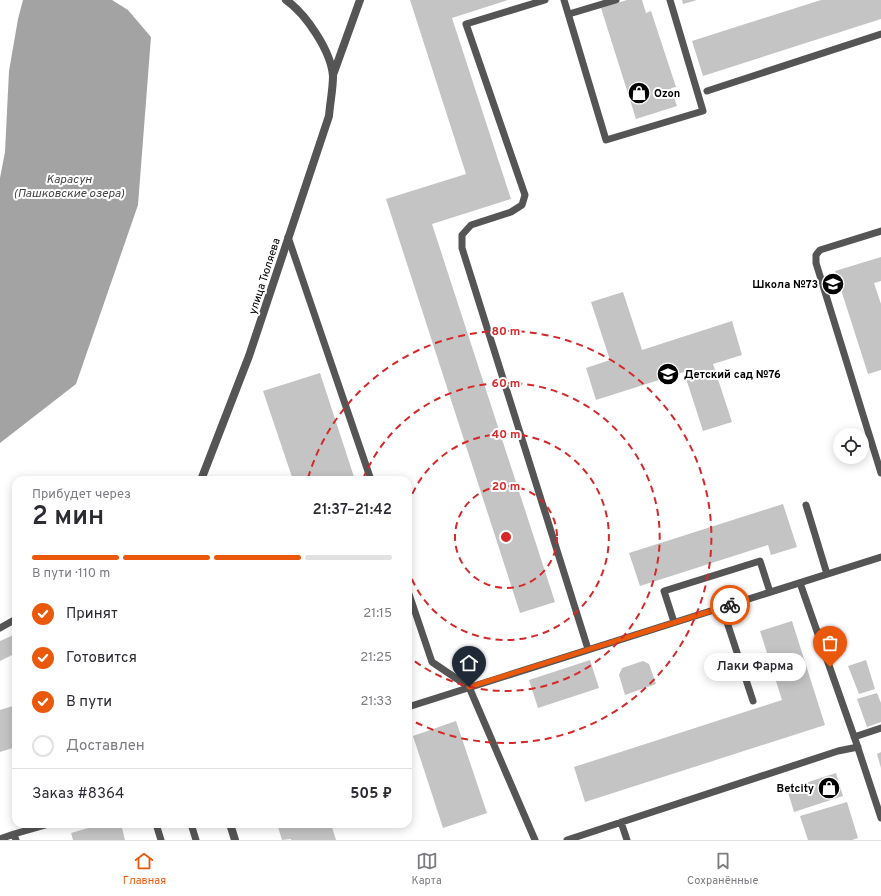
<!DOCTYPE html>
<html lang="ru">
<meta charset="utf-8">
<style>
body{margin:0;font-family:Overpass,sans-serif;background:#f7f7f7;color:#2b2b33;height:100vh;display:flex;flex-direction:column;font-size:15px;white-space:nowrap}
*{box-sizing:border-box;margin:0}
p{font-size:13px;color:#7c7c81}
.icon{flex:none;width:22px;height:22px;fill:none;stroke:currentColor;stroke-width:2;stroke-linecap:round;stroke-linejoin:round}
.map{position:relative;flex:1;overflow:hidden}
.drawer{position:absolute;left:12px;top:476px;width:400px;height:352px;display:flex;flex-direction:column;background:#fff;border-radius:12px;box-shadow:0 2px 10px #0003}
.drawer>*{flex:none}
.fabs{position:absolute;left:833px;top:428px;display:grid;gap:8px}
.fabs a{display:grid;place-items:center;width:36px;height:36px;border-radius:50%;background:#fff;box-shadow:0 2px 10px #0003;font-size:20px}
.pin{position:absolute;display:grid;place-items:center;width:34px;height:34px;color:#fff;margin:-41px -17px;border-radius:50% 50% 50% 0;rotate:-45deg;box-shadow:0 0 4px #0007}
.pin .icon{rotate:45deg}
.courier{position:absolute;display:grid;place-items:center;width:40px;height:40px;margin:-20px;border:3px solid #ea580c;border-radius:50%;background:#fff;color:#222;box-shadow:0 1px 5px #0007}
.bubble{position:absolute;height:28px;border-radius:14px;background:#fff;box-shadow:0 2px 10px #0003;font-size:13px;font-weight:600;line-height:28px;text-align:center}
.overview em{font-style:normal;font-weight:600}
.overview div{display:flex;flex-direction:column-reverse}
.overview{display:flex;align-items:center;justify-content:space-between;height:68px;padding:0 20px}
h1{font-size:26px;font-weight:600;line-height:30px}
.bar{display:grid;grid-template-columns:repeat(4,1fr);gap:6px 4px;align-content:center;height:48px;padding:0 20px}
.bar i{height:5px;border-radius:3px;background:#e1e1e2}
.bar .active{background:#ea580c}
.bar p{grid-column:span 4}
.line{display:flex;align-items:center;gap:10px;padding:0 20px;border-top:1px solid #e1e1e2}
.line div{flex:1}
ol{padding:0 20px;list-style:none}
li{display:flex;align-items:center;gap:12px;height:44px}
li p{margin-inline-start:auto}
li .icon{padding:4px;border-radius:50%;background:#ea580c;color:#fff;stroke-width:4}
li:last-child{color:#7c7c81}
li i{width:22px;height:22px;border:2px solid #e1e1e2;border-radius:50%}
.menu{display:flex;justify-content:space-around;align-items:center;height:56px;border-top:1px solid #e1e1e2;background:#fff;font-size:11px;color:#7c7c81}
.menu a{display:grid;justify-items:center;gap:2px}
.menu .active{color:#ea580c}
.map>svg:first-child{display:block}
.water{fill:#a3a3a3}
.building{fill:#c4c4c4}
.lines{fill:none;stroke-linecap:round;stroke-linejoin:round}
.service{stroke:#555;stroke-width:7}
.minor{stroke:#555;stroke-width:8}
.tertiary{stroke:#555;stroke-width:8}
.done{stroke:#595959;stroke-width:4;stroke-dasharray:0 7.2}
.route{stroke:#ea580c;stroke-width:5}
.ring{fill:none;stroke:#d62828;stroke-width:2;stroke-dasharray:7 5}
.labels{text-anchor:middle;stroke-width:4;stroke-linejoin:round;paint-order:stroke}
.poi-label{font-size:11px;font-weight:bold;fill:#000;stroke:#fff;text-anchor:start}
.street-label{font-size:11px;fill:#000;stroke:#fff}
.water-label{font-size:12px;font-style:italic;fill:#444;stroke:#fff}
.centre{fill:#d62828;stroke:#fff;stroke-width:2}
.ring-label{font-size:12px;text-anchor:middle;font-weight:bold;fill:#d62828;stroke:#fff;stroke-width:4;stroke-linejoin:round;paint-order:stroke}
</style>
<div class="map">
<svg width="881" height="840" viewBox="0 0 881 840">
<rect width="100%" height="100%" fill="#fff"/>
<!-- water -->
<path class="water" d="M23,0H112L128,10L151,37L138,205L76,384L0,443V178L5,152L9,71L18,19Z"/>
<!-- building -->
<path class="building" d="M410,0H508L452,18L511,199L432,224L555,602L520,613L386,199L466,174Z
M627,0H642L646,13L651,11L676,87L671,88L677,106L636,119L601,8Z
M682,0H697L683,4Z
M821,0H881V19L703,76L692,41Z
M881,257V281L874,283L881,304V370L868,374L835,271Z
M623,292L642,350L732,321L742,355L713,364L732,422L703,431L684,372L596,400L586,368L610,360L591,302Z
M320,373L355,480H293L263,391Z
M783,504L797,547L771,555L768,545L640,586L629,553Z
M792,621L825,725L585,802L574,767L782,700L760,631Z
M16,634V653L0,661V641Z
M590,660L599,688L538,708L529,680Z
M866,660L875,689L859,694L848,666Z
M643,661L649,664L656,684L625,695L619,675L622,668Z
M877,693L881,703V722L867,727L857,699Z
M16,705V747L0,752V710Z
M456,721L487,813L443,828L413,736Z
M881,752V768L877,754Z
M836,773L843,796L794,812L787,789Z
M847,802L858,838L852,840H808L800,816Z
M102,824H121L125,840H73L71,833Z
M277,824H331L336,840H291V839L282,840Z"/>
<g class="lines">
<!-- service -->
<path class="service" d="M545,0L466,24L525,195L522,205L511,212L471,225L462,235V248L588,649
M564,0L606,140L703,111L670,0
M569,14L616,0
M707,91L881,34
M881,231L820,250L816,255V263L881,473
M288,237L371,480
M806,505L827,574
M800,583L856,742L881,818
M408,591L432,662L469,687L535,840
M722,607L753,701
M674,622L664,591L760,561L770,592
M0,628L16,619
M408,707L881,557
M854,737L881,728
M621,822L627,840
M156,824L161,840
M191,824L196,840
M0,839L14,834
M16,840L14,834L49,824
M567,840L838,751L858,747"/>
<!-- minor -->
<path class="minor" d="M333,75L360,0"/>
<!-- tertiary -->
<path class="tertiary" d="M201,480L249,356L329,116C330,103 333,89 333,76C331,51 306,14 286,0
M230,824L235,840"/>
</g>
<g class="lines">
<!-- done -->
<path class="done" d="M730,605L800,583L830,667"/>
<!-- route -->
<path class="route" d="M469,687L730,605"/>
</g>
<!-- distance rings -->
<g class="ring">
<circle cx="506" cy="537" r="51"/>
<path d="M408 505A103 103 0 1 1 408 569"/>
<path d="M363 479A154 154 0 1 1 408 656"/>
<path d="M308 478A206 206 0 1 1 409 719"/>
</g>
<!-- icons -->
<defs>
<g id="shop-disc" transform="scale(1.15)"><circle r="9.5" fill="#000" stroke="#fff"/><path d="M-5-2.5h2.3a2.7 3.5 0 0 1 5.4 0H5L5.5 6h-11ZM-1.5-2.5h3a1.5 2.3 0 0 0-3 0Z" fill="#fff"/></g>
<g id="school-disc" transform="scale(1.15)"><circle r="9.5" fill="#000" stroke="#fff"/><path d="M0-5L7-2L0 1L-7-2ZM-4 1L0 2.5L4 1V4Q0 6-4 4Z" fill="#fff"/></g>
</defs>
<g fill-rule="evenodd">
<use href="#shop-disc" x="639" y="93"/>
<use href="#school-disc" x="833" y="284"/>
<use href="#school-disc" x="668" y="374"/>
<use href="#shop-disc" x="829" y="788"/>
</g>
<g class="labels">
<!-- poi labels -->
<g class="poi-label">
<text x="654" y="97">Ozon</text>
<text x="818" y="288" text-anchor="end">Школа №73</text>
<text x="684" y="378">Детский сад №76</text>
<text x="814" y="792" text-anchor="end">Betcity</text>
</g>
<!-- street labels -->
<g class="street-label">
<text transform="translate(264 276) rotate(-72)" y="4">улица Тюляева</text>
</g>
<!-- water labels -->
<g class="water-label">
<text x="69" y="183">Карасун<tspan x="69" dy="14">(Пашковские озера)</tspan></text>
</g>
</g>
<circle cx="506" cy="537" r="6" class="centre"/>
<g class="ring-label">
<text x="506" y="335">80 m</text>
<text x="506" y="387">60 m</text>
<text x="506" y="438">40 m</text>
<text x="506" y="490">20 m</text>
</g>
</svg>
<div class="fabs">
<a><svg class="icon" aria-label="locate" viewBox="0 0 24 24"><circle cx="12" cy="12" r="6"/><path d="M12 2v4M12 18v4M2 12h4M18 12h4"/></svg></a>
</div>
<div class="pin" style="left:830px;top:667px;background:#ea580c"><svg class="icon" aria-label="bag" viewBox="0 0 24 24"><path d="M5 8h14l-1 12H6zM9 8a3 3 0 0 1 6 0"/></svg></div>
<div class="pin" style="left:469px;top:687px;background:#1f2937"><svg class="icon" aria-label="home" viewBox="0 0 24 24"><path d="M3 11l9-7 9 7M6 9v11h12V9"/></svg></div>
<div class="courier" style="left:730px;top:605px"><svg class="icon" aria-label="bike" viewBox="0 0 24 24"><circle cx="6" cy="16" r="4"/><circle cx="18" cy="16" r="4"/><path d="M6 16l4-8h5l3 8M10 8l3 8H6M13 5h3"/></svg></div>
<div class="bubble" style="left:704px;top:653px;width:102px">Лаки Фарма</div>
<section class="drawer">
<div class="overview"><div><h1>2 мин</h1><p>Прибудет через</p></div><em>21:37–21:42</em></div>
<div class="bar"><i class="active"></i><i class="active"></i><i class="active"></i><i></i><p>В пути · 110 m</p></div>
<ol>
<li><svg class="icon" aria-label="check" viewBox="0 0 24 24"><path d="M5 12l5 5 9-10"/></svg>Принят<p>21:15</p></li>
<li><svg class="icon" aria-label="check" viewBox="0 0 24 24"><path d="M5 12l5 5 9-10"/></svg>Готовится<p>21:25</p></li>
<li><svg class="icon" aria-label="check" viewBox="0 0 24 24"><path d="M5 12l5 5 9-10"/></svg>В пути<p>21:33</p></li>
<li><i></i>Доставлен</li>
</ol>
<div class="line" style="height:52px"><div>Заказ #8364</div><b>505 ₽</b></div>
</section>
</div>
<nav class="menu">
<a class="active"><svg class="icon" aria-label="home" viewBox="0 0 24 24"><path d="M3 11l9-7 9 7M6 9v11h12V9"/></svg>Главная</a>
<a><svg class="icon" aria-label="map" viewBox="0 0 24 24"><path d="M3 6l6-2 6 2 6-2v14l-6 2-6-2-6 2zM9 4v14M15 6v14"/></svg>Карта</a>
<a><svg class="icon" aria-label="saved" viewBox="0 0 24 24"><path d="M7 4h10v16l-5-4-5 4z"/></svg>Сохранённые</a>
</nav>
